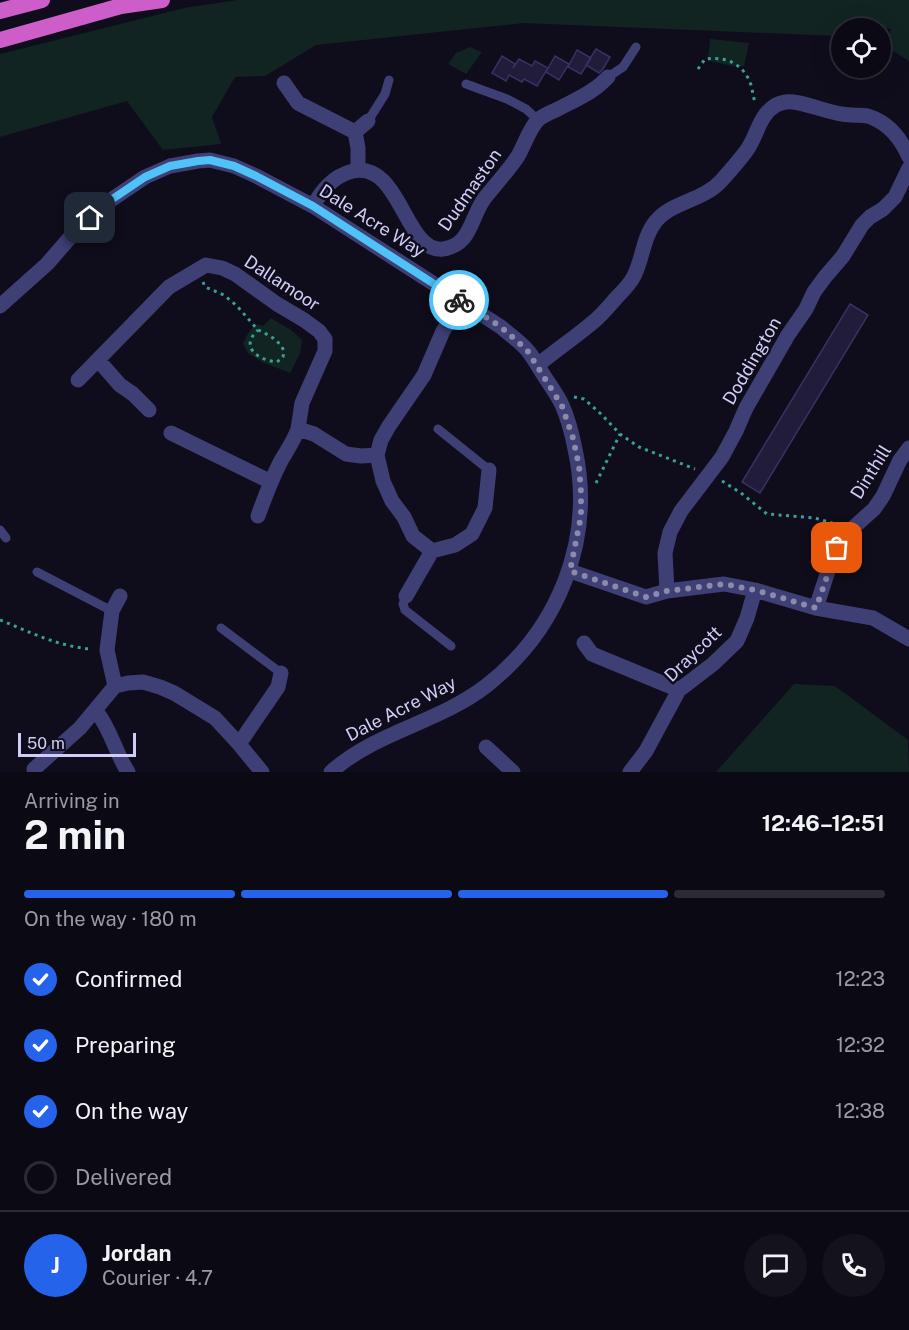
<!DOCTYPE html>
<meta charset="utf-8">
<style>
body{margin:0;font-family:"Public Sans",sans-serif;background:#14131d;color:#f1f3f6;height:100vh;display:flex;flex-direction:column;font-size:22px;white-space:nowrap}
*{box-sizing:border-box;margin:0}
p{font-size:20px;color:#9a9aa0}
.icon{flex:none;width:33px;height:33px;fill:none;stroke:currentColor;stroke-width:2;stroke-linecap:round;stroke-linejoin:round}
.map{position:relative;height:772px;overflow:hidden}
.side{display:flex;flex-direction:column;background:#0b0a14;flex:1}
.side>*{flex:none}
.buttons{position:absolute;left:831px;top:18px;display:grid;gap:12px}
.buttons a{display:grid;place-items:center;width:60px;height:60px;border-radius:50%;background:#0b0a14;box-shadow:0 6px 24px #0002,0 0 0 2px #2b2b34;font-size:30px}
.scale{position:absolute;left:18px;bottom:15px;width:118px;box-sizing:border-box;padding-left:6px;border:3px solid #d0cef9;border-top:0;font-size:16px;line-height:21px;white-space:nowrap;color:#d0cef9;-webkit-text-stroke:4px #0f0d1b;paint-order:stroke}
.pin{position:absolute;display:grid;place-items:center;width:51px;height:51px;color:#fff;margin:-26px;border-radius:12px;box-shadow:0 3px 9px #0006}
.courier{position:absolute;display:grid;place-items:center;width:60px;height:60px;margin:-30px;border:4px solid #4fc3f7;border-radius:50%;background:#fff;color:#222;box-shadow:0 2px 8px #0007}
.summary em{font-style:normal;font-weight:700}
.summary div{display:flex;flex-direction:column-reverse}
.summary{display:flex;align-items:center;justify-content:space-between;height:102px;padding:0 24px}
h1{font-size:39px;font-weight:700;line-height:45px}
.bar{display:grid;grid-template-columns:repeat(4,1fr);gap:9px 6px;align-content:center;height:72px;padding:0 24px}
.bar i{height:8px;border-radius:4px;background:#2b2b34}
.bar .selected{background:#2563eb}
.bar p{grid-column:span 4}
.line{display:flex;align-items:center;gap:15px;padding:0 24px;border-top:2px solid #2b2b34}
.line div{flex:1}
.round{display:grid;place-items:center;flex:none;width:63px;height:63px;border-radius:32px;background:#14131d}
ol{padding:0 24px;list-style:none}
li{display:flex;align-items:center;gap:18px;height:66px}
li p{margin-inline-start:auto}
li .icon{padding:6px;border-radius:50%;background:#2563eb;color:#fff;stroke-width:4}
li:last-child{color:#9a9aa0}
li i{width:33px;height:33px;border:3px solid #2b2b34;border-radius:50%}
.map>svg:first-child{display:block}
.green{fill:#112422}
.building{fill:#201c3a;stroke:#383163;stroke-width:1.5}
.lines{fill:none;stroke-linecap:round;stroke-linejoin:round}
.path{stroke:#3ba094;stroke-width:3;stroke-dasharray:3 4.5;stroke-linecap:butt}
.service{stroke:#3e3f75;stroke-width:9}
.minor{stroke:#3e3f75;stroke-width:15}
.tertiary{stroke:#3e3f75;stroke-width:15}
.trunk{stroke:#cd5dc8;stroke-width:16}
.done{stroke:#8c8aab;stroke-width:6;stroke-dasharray:0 10.8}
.route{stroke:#4fc3f7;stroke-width:8}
.labels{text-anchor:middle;stroke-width:5;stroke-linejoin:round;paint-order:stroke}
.street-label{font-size:18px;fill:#d0cef9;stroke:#0f0d1b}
</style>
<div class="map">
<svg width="909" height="772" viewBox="0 0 909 772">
<rect width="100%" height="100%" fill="#0f0d1b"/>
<!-- green -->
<path class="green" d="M237,0H909V61L885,46L891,29L845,24L838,36L524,23L316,45L265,76L235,77L212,117L221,144L163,150L127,101L0,137V54L184,8Z
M710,39L749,43L744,66C734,68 719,62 708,61Z
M470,47L482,52L466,74L448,64L456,53Z
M271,318L291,330L302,340L300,354L290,373L262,362L248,353L243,344L248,333L256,324L263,326Z
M794,684L835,686L908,740L909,772H716Z"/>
<!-- building -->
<path class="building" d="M596,49L610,57L603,69L599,73L586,65Z
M577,50L591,58L581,74L568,67Z
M502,56L515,64L513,68L519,59L532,66L535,61L548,68L537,86L524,79L522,82L509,75L506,81L492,73Z
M555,56L569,64L559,80L546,72Z
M850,304L868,315L760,493L742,482Z"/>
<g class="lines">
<!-- path -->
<path class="path" d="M698,69L705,59C726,56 744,64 751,85C753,92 753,98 756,104
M203,282L205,287L224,295L237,306L258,330L263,332L273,338L281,345L284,351L283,357L277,362C258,360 239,347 258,330
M574,397L584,399L601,414L620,434L639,447L695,469
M722,481L741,493L767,514L815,518L832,523L835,526
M596,483L620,434
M0,620C30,632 59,647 92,649"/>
<!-- service -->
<path class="service" d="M608,77L623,67L636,47
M466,84L507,99L526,109L538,120
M368,121L385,94L389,80
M438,429L489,470
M0,530L6,538
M37,572L112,611
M406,596L403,604L405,610L451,646
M221,628L281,673"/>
<!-- minor -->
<path class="minor" d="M284,83L298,103L355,132L358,148V170
M355,132L368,121
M313,206C322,190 333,176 353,171C401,161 405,254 443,249C471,245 470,219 484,199C495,185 508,171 518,156C524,146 530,127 538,120C543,115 552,112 558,109C569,103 585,96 594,89C599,86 604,81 608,77
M462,301L443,331L424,375L389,426L381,440L377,455L383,481L392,501L404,517L413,536L432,551L455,545L472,534L485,508L489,470
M98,360L120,385L133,394L149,410
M538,365C555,351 574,338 592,323C601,316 609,306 617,297C623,291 630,284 634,276C643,258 643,237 656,221C673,201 703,201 721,181C730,171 739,161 747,150C758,134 759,115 776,105C782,102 787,101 793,102C812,104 831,115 851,115C859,116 865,114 873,118C890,125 902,141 909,157
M78,380L169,287L206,265L222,268L235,274L277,304L304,320L319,331L325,339V351L302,403L298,429L314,434L346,454L361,456L377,455
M171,433L271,482
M258,516C265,497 272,477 282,459C288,449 294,440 298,429
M570,571L646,597L667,591L724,584L755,590L816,608L873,618L909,639
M667,591L665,553L670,532L681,511L722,457L736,431L746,408L788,335L806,309L814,292L825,277L843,256L862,225L870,217L883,209L895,197L909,168
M406,596L432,551
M816,608L828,571L837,548L844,536L874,509L883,496L900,460L909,448
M584,643L592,654L679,690
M115,686L107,650L112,611L120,596
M96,711C111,729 115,752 128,772
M239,744L278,687L281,673
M486,747L513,772
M34,769L80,728L115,686L128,683L143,682L160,687L174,693L215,718L239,744L262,772
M630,772L646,751L679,690L713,664L737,641L747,618L755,590"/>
<!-- tertiary -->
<path class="tertiary" d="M0,306L47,264L74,233L105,204L145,177L170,166L198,161L210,160L234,166L256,176L313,206L501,327C510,335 521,342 528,351C534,358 538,367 543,374C549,384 557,394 562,405C568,418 572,434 575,449C595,540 558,630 486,686C438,723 375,732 331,772"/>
<!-- trunk -->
<path class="trunk" d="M0,11L42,0
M0,40L121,6L162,0"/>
</g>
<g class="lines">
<!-- done -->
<path class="done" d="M459,300L501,327L527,350L562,406L573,438L579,466L581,492V516L570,571L646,597L667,591L724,584L755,590L816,608L837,548"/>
<!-- route -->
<path class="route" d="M90,218L105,204L145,177L170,166L198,161L210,160L234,166L256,176L313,206L459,300"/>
</g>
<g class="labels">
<!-- street labels -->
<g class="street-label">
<text transform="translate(470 190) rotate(-55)" y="6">Dudmaston</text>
<text transform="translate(372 221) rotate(32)" y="6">Dale Acre Way</text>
<text transform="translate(282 283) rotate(33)" y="6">Dallamoor</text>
<text transform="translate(752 361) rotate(-60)" y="6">Doddington</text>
<text transform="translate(871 472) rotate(-58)" y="6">Dinthill</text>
<text transform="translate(693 654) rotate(-44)" y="6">Draycott</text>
<text transform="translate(401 709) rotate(-27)" y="6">Dale Acre Way</text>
</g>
</g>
</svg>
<div class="buttons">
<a><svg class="icon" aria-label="locate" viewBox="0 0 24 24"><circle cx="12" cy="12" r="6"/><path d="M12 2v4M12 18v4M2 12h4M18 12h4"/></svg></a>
</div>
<div class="scale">50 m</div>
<div class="pin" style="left:837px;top:548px;background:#ea580c"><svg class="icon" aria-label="bag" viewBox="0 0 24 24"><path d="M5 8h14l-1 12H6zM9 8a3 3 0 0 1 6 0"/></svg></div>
<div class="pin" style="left:90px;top:218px;background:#1f2937"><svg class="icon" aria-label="home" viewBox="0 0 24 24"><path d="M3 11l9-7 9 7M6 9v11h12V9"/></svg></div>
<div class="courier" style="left:459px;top:300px"><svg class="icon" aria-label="bike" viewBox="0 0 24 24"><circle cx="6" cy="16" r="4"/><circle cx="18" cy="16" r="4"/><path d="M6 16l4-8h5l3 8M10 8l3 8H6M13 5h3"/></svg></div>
</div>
<section class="side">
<div class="summary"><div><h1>2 min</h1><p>Arriving in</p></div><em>12:46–12:51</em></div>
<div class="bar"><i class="selected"></i><i class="selected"></i><i class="selected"></i><i></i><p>On the way · 180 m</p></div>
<ol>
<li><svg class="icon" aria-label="check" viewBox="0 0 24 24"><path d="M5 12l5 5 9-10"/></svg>Confirmed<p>12:23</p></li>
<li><svg class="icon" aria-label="check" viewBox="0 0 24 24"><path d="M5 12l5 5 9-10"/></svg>Preparing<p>12:32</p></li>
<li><svg class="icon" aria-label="check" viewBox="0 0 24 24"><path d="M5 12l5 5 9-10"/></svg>On the way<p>12:38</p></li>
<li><i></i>Delivered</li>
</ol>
<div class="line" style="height:108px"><b class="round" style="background:#2563eb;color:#fff">J</b><div><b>Jordan</b><p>Courier · 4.7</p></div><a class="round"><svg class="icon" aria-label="chat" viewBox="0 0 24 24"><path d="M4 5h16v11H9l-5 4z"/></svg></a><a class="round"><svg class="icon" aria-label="phone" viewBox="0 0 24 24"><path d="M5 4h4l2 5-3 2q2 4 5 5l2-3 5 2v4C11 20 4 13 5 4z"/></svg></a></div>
</section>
